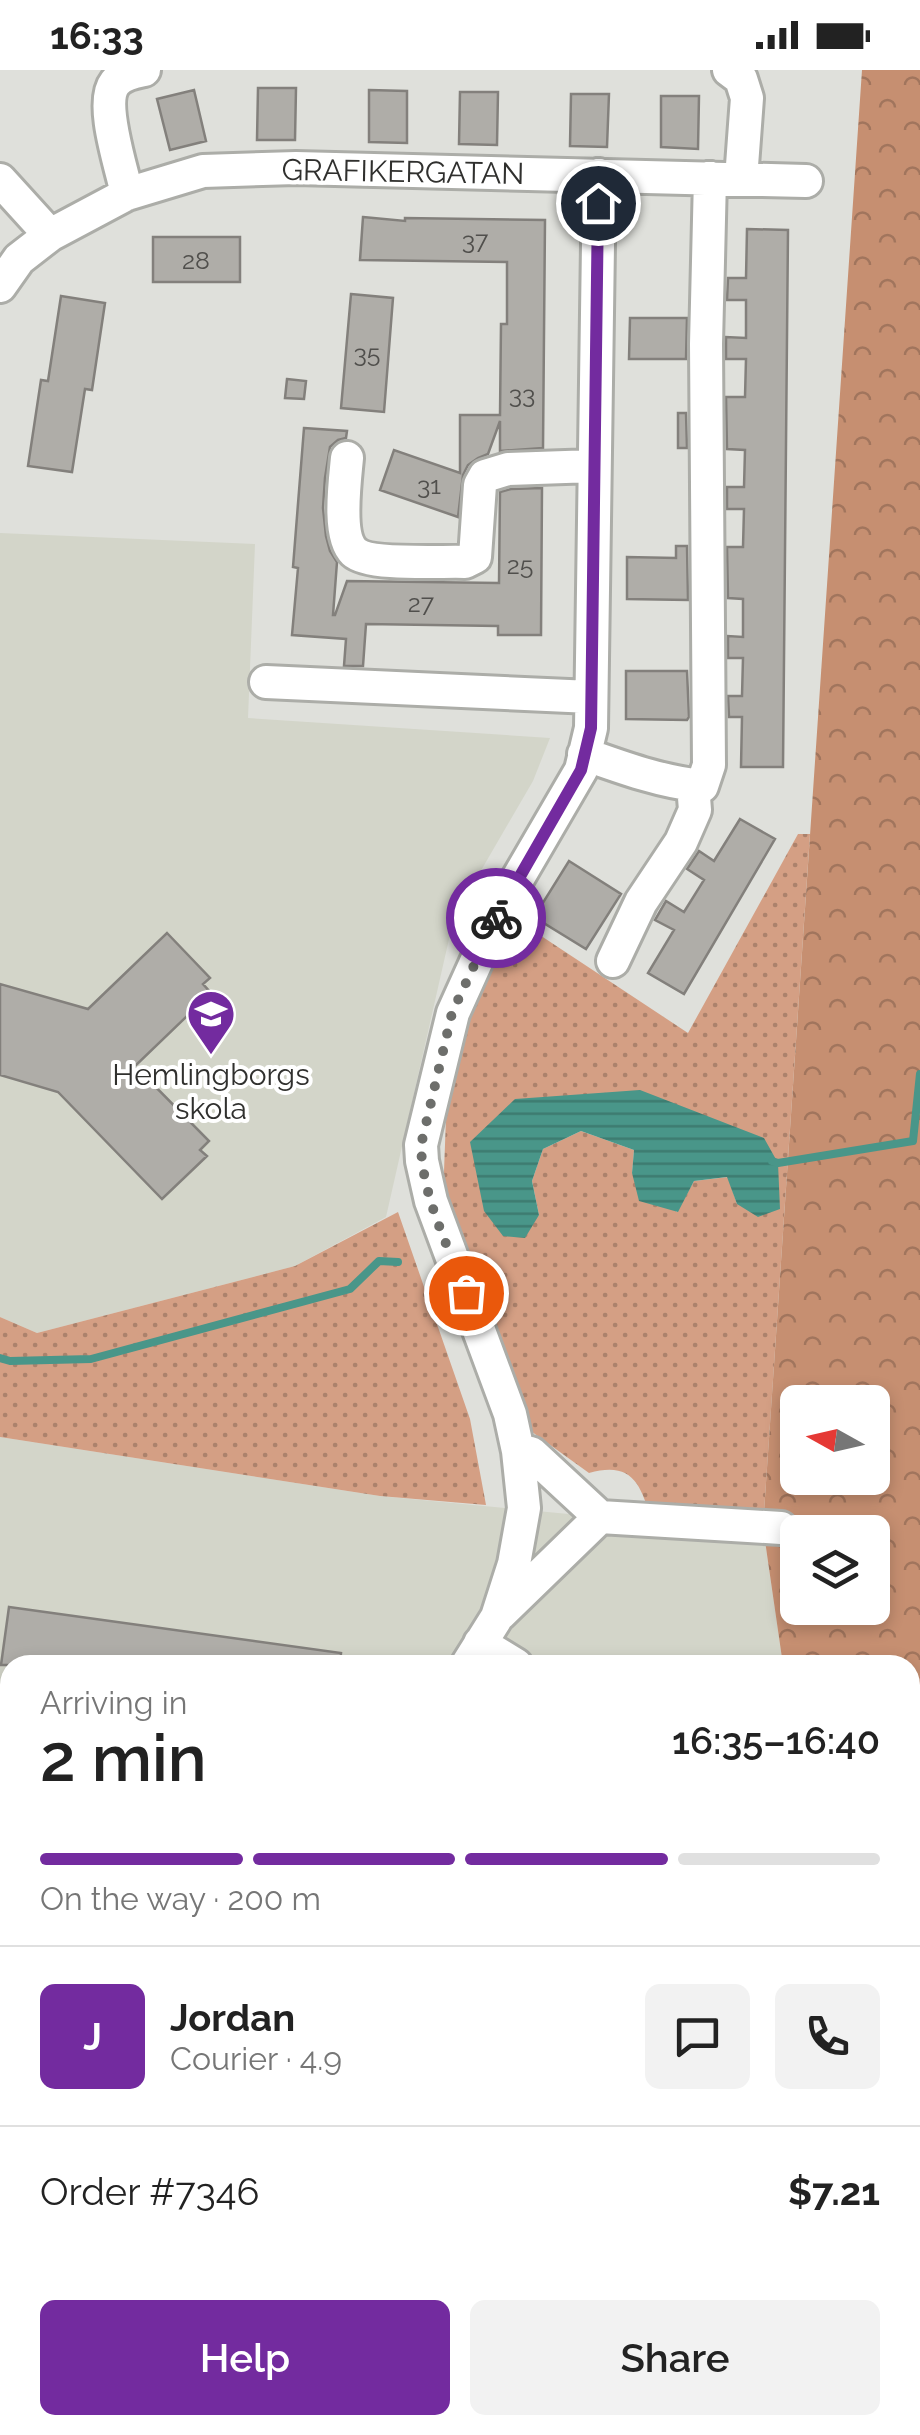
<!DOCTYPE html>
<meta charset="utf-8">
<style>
body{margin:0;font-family:Raleway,sans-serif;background:#f2f2f2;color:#222;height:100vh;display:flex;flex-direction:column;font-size:38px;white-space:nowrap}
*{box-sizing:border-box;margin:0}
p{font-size:32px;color:#767676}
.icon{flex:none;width:55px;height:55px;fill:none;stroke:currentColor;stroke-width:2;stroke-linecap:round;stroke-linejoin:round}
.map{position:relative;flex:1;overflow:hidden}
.sheet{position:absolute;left:0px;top:1585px;width:920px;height:780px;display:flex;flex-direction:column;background:#fff;border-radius:30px 30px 0 0;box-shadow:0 5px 15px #0003}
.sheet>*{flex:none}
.needle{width:65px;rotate:278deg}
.controls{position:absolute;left:780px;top:1315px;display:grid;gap:20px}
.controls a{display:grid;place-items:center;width:110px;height:110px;border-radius:15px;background:#fff;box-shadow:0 5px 15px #0003;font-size:50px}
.pin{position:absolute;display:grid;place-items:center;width:85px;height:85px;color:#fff;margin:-42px;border:5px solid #fff;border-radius:50%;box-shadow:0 2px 10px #0007}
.courier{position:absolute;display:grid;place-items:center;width:100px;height:100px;margin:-50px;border:8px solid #732b9f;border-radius:50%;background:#fff;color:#222;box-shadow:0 2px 12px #0007}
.overview em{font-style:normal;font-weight:600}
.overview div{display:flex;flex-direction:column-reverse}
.overview{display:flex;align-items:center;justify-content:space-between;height:170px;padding:0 40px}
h1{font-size:65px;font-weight:600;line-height:75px}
.bar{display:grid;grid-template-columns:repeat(4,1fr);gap:15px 10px;align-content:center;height:120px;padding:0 40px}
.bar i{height:12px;border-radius:8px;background:#e0e0e0}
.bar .selected{background:#732b9f}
.bar p{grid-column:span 4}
.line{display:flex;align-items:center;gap:25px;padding:0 40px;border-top:2px solid #e0e0e0}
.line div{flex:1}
.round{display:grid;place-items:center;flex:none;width:105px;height:105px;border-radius:15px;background:#f2f2f2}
.action{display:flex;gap:20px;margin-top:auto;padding:20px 40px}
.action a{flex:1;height:115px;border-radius:15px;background:#732b9f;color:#fff;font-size:40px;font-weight:600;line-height:115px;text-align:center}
.action a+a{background:#f2f2f2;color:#222}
.status{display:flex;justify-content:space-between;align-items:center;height:70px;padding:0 50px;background:#fff;direction:ltr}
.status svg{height:28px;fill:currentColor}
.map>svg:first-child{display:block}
.built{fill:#d3d5c9}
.grass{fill:url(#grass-dots);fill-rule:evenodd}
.forest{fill:url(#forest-crowns);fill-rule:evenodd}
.water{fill:url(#water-rules)}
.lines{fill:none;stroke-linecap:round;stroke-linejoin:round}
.stream{stroke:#499689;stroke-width:8}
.building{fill:#afada8;stroke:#83807c;stroke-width:2.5}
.minor-casing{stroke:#acada8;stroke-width:38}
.minor{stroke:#fff;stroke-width:32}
.done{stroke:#6d6e6b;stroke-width:10;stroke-dasharray:0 18}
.route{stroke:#732b9f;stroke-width:12}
.labels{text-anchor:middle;stroke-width:8;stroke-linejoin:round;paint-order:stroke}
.number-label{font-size:25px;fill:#504f4c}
.street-label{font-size:30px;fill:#30302e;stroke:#fff}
.poi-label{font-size:30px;fill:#30302e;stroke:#fff}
</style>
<div class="status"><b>16:33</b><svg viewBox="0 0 49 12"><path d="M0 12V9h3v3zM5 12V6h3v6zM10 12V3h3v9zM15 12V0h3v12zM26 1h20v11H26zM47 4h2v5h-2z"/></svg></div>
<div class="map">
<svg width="920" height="2365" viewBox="0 0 920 2365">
<defs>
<pattern id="grass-dots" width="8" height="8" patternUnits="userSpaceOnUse" patternTransform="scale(2.5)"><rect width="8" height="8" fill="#d49f84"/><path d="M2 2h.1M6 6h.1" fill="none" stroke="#ac826c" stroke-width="1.8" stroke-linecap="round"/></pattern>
<pattern id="forest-crowns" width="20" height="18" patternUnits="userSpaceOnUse" patternTransform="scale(2.5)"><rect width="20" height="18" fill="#c68f71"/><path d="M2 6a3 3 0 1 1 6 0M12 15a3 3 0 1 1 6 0" fill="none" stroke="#a1755d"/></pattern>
<pattern id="water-rules" width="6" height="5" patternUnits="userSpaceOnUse" patternTransform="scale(2.5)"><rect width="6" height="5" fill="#499689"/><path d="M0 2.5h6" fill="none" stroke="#3d7b70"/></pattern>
</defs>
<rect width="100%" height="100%" fill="#dfe0db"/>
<!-- built -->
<path class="built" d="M0,463L255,474L248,648L550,668L533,711L454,847L386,1147L295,1196L37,1263L0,1247Z
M0,1367L380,1426L600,1447L763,1457L783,1595H10V1824L0,1822Z
M275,2355H897L898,2365H274Z"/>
<!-- grass -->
<path class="grass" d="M798,764H810L763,1457L651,1450C641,1413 631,1391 589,1403L528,1359L483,1213L471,1219L443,1128L446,1048L464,956L511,846L688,963ZM516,1029L778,1093L737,1134L728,1107L694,1111L677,1142L632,1103L634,1080L581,1061L543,1079L532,1111L539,1145L503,1166Z
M398,1142L470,1349L486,1435L380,1426L0,1367V1247L37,1263L295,1196Z"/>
<!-- forest -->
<path class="forest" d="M862,0H920V2365H898L897,2355H910V1595H783L763,1457ZM798,1332H872V1408H798ZM798,1462H872V1538H798Z"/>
<!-- water -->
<path class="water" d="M640,1020L764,1068L778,1093L780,1139L758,1147L737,1134L727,1107L694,1111L678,1142L639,1131L632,1103L634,1080L581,1061L543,1079L532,1111L539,1145L525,1168L503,1166L484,1141L470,1072L515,1029Z"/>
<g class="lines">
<!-- stream -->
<path class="stream" d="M772,1091L778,1093L913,1071L920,1004
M0,1288L10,1291L91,1289L350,1219L379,1191L398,1192"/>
</g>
<!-- building -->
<path class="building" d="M258,18H296L295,70H257Z
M194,20L206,71L170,80L157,29Z
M369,20L407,21V73L369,72Z
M460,22H498L497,75L459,74Z
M571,24H609L607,77L570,76Z
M661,26H699L698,79L661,77Z
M363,147L405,151V148L545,150L543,378L500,381V351L488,384L478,388L468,395L463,405L458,447L380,420L394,380L460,403V345H500L501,254H507V192L360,190Z
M747,159L788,160L783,697H741L742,647H729L728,626H742L743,588H728V566L743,567V529L728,528L727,477H743L744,439H727V417H744L745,380L727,379L726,327H745L746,289H726V267L746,268V230H727L728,208H746Z
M153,167H240V212H153Z
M351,224L393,228L384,342L341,338Z
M61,226L105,233L92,320L85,319L72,402L28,396L41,310L48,311Z
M630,248H687L686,289H629Z
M287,309L306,311L304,329L285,328Z
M678,343H686L687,378H678Z
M304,358L347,361L346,368L338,370L330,377L325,408L323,438L326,466L330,481L337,492L333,545H335L347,511L499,513L500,422L511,419L542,418L541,565H498V556L366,554L363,596H344L346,569L292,565L298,498L293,497Z
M676,476H687L688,530L627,529V487L676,488Z
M626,601H687L689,647L687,650L626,649Z
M740,749L775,769L684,924L648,903L674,860L655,850L666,831L684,842L704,810L687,799L699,781L714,791Z
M569,791L621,824L586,879L534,847Z
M167,863L210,908L203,914L211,923L135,996L209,1071L200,1080L207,1086L162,1129L58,1022L0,1005V914L88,939Z
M9,1537L341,1583L340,1595H1Z"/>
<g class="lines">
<!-- minor casing -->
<g class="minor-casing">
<path id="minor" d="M729,0L741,9L747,28L741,109
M0,110L50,165
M127,124C122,99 99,33 115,13C122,4 134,2 144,0
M0,216L19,189L50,165L127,124L203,101L296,98L806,111
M347,388C345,410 337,466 354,482C369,496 442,491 465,492L475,487L480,415L485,406L508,399L594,396
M266,612L591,627
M584,684C623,698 662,712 702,716L709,695L706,274L710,108
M613,891L641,832L681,772L695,740L693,715
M518,1381L531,1383L600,1447
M500,1544L600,1447L781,1458
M480,1573L516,1595
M467,1595L497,1547L514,1494L524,1438L518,1381L510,1344L431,1131L422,1091L421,1075L453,943L500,839L581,700L591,658L599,105
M0,1792L10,1793
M330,2355L357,2358L362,2365
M563,2355L564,2365
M827,2355L830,2365
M293,2365L294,2355"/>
</g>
<!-- minor -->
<use href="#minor" class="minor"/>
</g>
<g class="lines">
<!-- done -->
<path class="done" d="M466,1223C448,1176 422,1126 421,1075L452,943L496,848"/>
<!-- route -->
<path class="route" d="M496,848L581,700L591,658L598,133"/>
</g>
<!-- icons -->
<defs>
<g id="school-pin" transform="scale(2.5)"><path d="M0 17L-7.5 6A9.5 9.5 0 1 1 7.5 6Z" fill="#732b9f" stroke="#fff"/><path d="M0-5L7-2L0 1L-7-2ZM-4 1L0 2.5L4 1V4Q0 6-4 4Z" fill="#fff"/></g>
</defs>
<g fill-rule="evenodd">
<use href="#school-pin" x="211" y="944"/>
</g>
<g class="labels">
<!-- number labels -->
<g class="number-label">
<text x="475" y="179">37</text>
<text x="196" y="199">28</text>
<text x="367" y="292">35</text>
<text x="522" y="333">33</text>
<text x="429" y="424">31</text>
<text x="520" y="504">25</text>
<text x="421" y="542">27</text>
</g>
<!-- street labels -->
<g class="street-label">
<text transform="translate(403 102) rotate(1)" y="10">GRAFIKERGATAN</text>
</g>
<!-- poi labels -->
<g class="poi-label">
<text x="211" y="1015">Hemlingborgs<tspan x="211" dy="34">skola</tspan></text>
</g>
</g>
</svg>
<div class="controls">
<a><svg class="needle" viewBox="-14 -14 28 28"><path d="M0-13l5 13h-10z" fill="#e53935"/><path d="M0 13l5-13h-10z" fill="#767676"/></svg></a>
<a><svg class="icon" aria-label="layers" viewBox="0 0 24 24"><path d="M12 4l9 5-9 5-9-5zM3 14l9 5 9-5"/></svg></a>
</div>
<div class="pin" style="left:466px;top:1223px;background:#ea580c"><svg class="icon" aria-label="bag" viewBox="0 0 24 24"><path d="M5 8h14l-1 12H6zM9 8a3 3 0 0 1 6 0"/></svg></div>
<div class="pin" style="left:598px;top:133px;background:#1f2937"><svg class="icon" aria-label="home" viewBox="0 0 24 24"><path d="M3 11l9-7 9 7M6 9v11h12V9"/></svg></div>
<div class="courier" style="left:496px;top:848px"><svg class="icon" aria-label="bike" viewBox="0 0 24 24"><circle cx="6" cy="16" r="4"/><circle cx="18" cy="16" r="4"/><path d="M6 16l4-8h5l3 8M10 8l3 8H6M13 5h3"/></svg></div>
<section class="sheet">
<div class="overview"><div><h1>2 min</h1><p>Arriving in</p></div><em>16:35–16:40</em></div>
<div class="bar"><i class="selected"></i><i class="selected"></i><i class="selected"></i><i></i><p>On the way · 200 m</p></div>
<div class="line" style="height:180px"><b class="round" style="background:#732b9f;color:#fff">J</b><div><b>Jordan</b><p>Courier · 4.9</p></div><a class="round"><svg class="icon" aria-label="chat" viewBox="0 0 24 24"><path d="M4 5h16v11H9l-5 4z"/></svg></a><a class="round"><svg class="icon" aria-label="phone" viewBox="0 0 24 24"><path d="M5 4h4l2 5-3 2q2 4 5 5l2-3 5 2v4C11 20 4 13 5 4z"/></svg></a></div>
<div class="line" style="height:130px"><div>Order #7346</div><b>$7.21</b></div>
<div class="action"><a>Help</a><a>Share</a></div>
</section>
</div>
